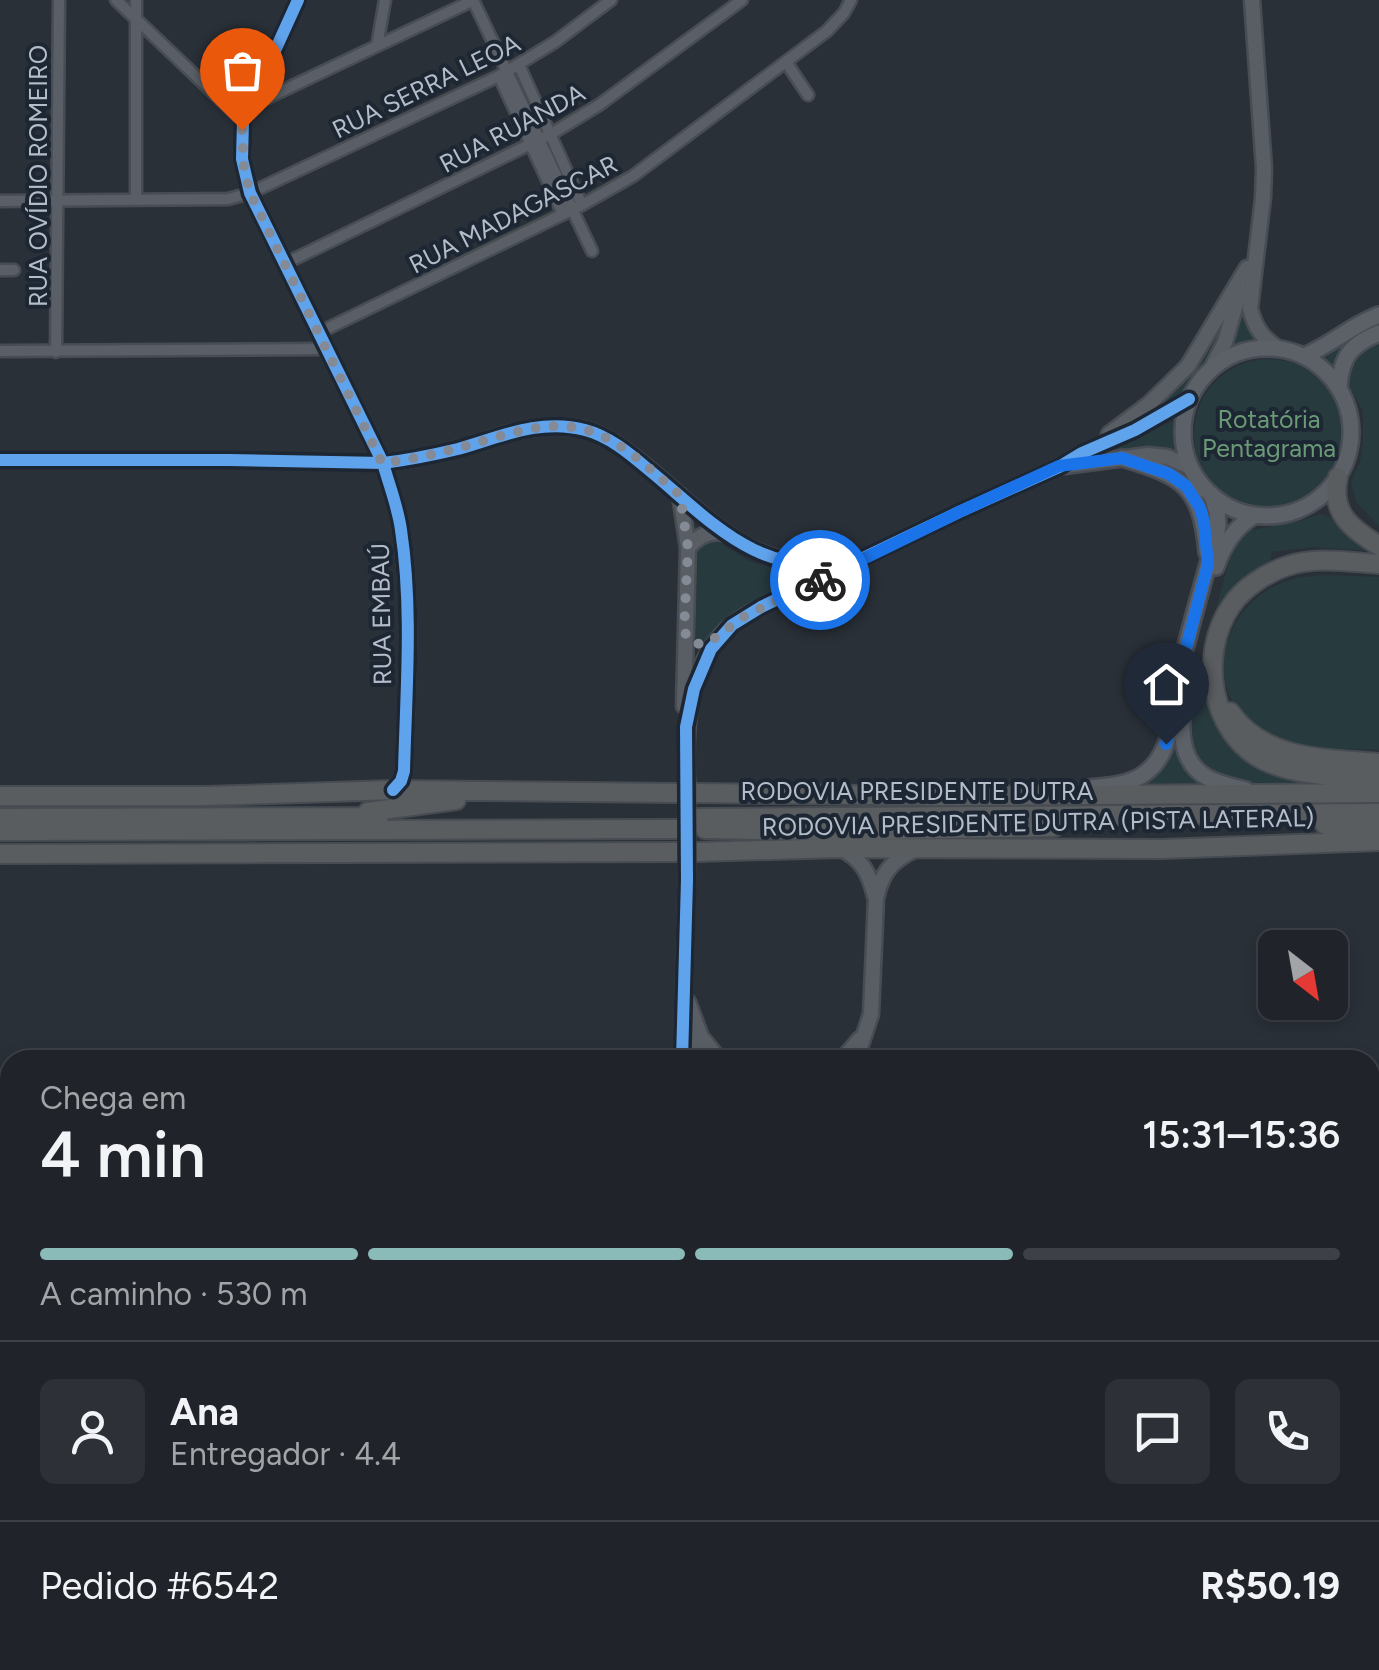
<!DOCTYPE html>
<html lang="pt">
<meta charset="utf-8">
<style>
body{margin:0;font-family:Figtree,sans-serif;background:#2d3036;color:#f1f3f6;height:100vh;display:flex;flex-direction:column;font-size:38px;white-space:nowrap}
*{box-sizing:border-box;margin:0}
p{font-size:32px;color:#a2a4a8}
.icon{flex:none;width:55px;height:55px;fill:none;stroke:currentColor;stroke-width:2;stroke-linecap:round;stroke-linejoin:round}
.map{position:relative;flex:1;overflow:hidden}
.side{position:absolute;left:0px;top:1050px;width:1380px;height:620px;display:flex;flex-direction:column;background:#20242a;border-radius:30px 30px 0 0;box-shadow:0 5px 15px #0003,0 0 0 2px #3d4147}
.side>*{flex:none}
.needle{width:65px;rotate:149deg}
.tools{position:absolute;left:1258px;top:930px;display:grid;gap:20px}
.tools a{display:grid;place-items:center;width:90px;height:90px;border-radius:15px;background:#20242a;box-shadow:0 5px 15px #0003,0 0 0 2px #3d4147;font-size:50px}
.pin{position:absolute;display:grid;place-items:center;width:85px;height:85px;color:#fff;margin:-102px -42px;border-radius:50% 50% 50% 0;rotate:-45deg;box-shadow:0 0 10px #0007}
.pin .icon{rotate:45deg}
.courier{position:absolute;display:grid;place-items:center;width:100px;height:100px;margin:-50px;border:8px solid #1a73e8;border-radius:50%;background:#fff;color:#222;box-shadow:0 2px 12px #0007}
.summary em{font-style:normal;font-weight:600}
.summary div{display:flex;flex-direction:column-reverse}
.summary{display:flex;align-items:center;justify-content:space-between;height:170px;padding:0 40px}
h1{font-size:65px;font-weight:600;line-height:75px}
.bar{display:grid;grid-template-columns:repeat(4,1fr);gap:15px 10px;align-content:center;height:120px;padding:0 40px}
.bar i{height:12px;border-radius:8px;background:#3d4147}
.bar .current{background:#8bbbb9}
.bar p{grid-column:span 4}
.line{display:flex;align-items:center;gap:25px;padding:0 40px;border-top:2px solid #3d4147}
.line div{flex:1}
.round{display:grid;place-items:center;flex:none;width:105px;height:105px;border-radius:15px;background:#2d3036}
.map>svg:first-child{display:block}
.green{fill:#273a3e}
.water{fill:#384963}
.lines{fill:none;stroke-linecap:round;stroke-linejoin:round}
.stream{stroke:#384963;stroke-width:2.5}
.street-casing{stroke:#484c53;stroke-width:15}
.secondary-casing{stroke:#484c53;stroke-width:19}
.primary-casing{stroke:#484c55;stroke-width:20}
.highway-casing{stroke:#474c53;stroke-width:22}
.street{stroke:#5a5e66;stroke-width:10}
.secondary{stroke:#595d64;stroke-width:14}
.primary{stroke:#5c6168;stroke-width:15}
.highway{stroke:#5a5d60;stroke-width:18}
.secondary-bridge-casing{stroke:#484c53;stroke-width:19;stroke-linecap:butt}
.secondary-bridge{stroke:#595d64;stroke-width:14}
.cycleway-casing{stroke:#1d2633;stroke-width:19}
.cycleway{stroke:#60a3ed;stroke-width:12}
.done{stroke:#848b96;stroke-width:10;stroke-dasharray:0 18}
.route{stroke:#1a73e8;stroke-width:12}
.labels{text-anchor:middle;stroke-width:8;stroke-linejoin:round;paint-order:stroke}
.street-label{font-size:25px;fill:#b4bcc9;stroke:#1d2633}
.park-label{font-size:25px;fill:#6b9a76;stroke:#1d2633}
</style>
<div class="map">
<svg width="1379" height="1670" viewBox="0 0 1379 1670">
<rect width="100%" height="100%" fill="#2a3038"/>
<!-- green -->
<path class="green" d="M1243,292L1248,322L1261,344H1247L1224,351L1238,323Z
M1227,320L1217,348L1179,396L1167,409L1132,424L1195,365Z
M1379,323V328L1334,375L1325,365L1313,358L1329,353L1350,338Z
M1379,345V526L1357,503L1351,482L1360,462L1363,444V411L1346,381C1351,360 1358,350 1379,345Z
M1194 434a75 75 0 1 1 150 0a75 75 0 1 1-150 0Z
M1174,421L1178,456L1088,457Z
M1321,514L1339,521L1373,551L1310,547L1272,552L1270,562L1262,571L1232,595L1207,684L1216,722L1233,747L1284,777L1315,786L1243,784L1219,778L1205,768L1195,752L1190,717L1202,659L1230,558L1239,538L1251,530L1300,521Z
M709,541L720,543L749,561L774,569L781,576L784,588L705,642H700L695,637L698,548Z
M1327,575L1379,577V750C1344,748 1297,753 1265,735C1200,697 1216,610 1282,583C1296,577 1312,576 1327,575Z
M1176,734L1205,785H1144C1165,768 1169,759 1176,734Z"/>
<!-- water -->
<path class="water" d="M518,1660H587L572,1670H502Z"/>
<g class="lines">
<!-- stream -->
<path class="stream" d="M1370,1520L1379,1533"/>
<!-- street casing -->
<g class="street-casing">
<path id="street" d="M116,0L243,121
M473,0L592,251
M377,46L385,0
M789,60L786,62L808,95
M519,65L582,205
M499,76L563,214
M248,107L472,1
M136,199V0
M0,201L228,199L250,193L499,76L555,42L611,0
M284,264L551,134L599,105L742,0
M0,270H14
M318,333L582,205L633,176L827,31L844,13L851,0
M0,351L326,349
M56,352L59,0
M0,460H229L383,463
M0,1524L10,1544
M118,1660L123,1670
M164,1660L169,1670
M223,1660L230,1670
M870,1660L892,1670
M1006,1660L1007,1670
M66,1670L80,1660
M754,1670L768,1660"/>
</g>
<!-- secondary casing -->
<g class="secondary-casing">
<path id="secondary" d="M298,0L243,121L242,159L250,193L383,463C389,485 398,507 401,530C413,609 406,692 404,771L401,781L393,790
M1252,0L1264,168L1263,198L1250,308C1255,328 1262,338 1279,349
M1211,369L1225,342L1240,290
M1109,434L1149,404L1188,366L1247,268
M383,463C408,460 433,455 457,449C499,437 539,419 583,429C608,435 629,453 648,468C712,521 761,583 853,557
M1065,466L1148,455L1167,457L1190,467
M680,495L688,548L684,706
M688,548C698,536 710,529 726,534
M777,599C789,586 791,575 781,560
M687,781C685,731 687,672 723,633C733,622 748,614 761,607L959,512L1059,467L1082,453L1135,430L1189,399
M840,848C862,859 869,873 875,896
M688,1002L701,1037L720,1060
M687,1026L693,1042L705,1060
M682,1060L687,873
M842,1060L860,1039
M856,1060L871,1014L876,899C881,874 891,861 914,850
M0,1670L14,1660"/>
</g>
<!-- primary casing -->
<g class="primary-casing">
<path id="primary" d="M1183 432a84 84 0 1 1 168 0a84 84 0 1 1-168 0Z
M1304,356C1331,345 1352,325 1379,315
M1339,388C1341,357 1350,345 1379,333
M1122,458C1182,476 1201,485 1207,552
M1216,567C1224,544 1234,528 1255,515
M1186,691C1180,720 1176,761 1208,778C1219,784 1234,787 1246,790
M1088,788C1112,786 1136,785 1153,766C1175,742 1173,701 1180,670C1191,622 1206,574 1218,526L1217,513L1212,496"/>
</g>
<!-- highway casing -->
<g class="highway-casing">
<path id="highway" d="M1338,477C1330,513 1351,528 1379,546
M1379,564C1350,562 1315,556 1287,566C1266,573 1243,588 1231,606C1198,654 1210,734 1265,761C1299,777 1342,776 1379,779
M1230,712C1264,761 1325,758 1379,763
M695,793L951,796L1379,793
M0,796H206L393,790L678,793
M368,812L456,800
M0,818L379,817
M695,818L1379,813
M1325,825H1379
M705,829L829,831L1054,827
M0,831L680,829
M697,852L839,848L1162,849L1379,841
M0,854L681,852
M1370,1203L1379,1194
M665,1670L679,1660
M696,1670L711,1660"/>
</g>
<!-- street -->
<use href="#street" class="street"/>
<!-- secondary -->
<use href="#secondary" class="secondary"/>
<!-- primary -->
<use href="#primary" class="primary"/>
<!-- highway -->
<use href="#highway" class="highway"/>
<!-- secondary-bridge casing -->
<g class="secondary-bridge-casing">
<path id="secondary-bridge" d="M687,781V873"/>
</g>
<!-- secondary-bridge -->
<use href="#secondary-bridge" class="secondary-bridge"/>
<!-- cycleway casing -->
<g class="cycleway-casing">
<path id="cycleway" d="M298,0L243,121L242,159L250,193L383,463C389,485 398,507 401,530C413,609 406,692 404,771L401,781L393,790
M0,460H229L383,463C408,460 433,455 458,449C500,437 540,418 585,430C609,436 630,454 649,470C709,519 762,583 849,558
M682,1060L687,880L686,727L694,689L711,649L732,625L761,607L959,512L1059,467L1082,453L1135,430L1189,399"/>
</g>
<!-- cycleway -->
<use href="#cycleway" class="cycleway"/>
</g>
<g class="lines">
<!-- done -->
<path class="done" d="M242,130L244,169L250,193L382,463C408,460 433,455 458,448C505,436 553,414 600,435C630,448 656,475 680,495L688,548L684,631L690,641L694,644L708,643L745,616L820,580"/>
<!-- route -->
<path class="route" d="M820,580L959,512L1059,466L1122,458L1169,474L1186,486L1200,508L1204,522L1208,564L1180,671L1166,744"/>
</g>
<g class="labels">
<!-- street labels -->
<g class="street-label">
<text transform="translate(426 86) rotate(-26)" y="9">RUA SERRA LEOA</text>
<text transform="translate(512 128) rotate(-28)" y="9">RUA RUANDA</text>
<text transform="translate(38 176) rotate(-90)" y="9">RUA OVÍDIO ROMEIRO</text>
<text transform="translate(513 214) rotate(-27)" y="9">RUA MADAGASCAR</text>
<text transform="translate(381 614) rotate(-91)" y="9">RUA EMBAÚ</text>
<text x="917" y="800">RODOVIA PRESIDENTE DUTRA</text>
<text transform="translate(1038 822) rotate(-1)" y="9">RODOVIA PRESIDENTE DUTRA (PISTA LATERAL)</text>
</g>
<!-- park labels -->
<g class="park-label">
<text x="1269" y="428">Rotatória<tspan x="1269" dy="29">Pentagrama</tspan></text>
</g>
</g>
</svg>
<div class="tools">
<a><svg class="needle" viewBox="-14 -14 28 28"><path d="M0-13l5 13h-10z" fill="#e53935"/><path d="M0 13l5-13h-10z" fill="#a2a4a8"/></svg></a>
</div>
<div class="pin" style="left:242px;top:130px;background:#ea580c"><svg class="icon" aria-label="bag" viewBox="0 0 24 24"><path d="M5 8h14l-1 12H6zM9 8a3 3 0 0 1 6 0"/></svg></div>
<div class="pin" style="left:1166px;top:744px;background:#1f2937"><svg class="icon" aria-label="home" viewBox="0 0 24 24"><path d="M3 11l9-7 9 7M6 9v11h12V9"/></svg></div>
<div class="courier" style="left:820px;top:580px"><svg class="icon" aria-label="bike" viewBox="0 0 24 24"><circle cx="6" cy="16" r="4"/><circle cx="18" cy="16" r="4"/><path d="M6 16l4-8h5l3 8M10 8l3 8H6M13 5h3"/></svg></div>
<section class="side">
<div class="summary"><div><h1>4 min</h1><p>Chega em</p></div><em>15:31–15:36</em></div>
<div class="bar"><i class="current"></i><i class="current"></i><i class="current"></i><i></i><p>A caminho · 530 m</p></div>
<div class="line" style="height:180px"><a class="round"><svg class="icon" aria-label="person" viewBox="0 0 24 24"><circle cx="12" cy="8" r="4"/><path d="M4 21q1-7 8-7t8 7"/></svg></a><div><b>Ana</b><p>Entregador · 4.4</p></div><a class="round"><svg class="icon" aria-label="chat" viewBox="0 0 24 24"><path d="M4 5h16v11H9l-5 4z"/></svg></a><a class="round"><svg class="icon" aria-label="phone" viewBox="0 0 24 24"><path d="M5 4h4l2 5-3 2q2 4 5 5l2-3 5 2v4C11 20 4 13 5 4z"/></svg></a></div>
<div class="line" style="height:130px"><div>Pedido #6542</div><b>R$50.19</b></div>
</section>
</div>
